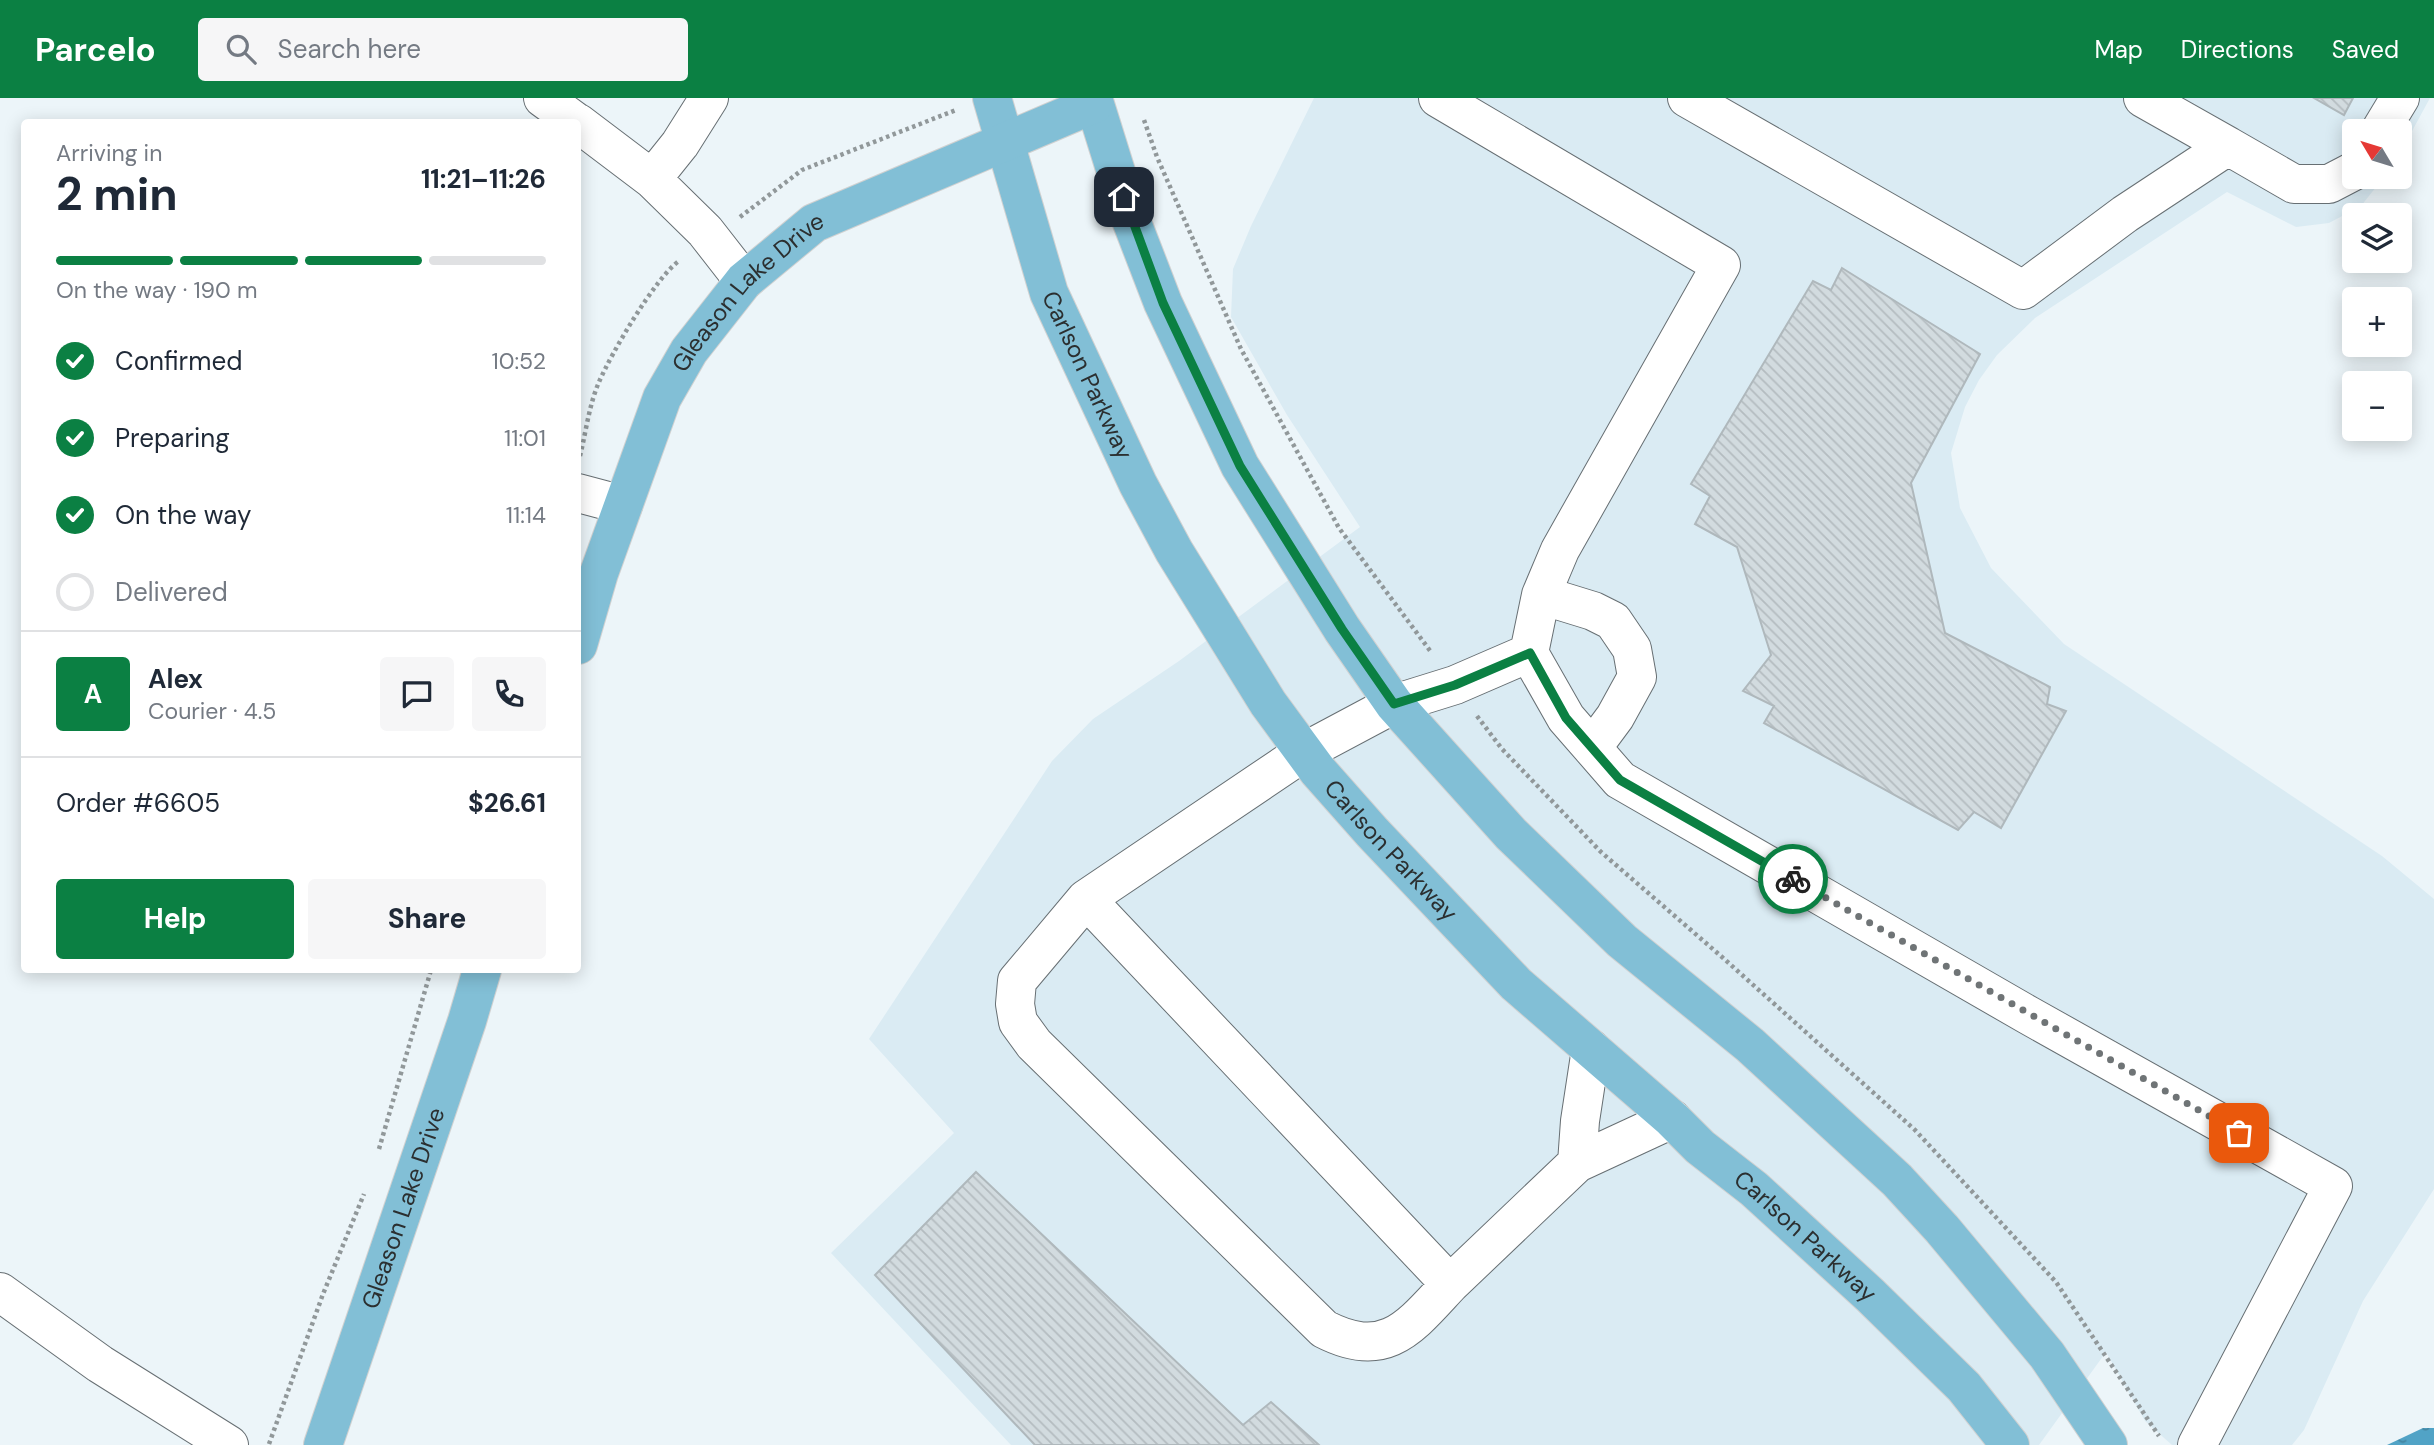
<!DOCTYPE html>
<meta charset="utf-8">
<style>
body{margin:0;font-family:"DM Sans",sans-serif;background:#f6f6f7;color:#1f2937;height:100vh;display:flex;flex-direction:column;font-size:26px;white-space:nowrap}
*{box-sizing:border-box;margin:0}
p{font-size:23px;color:#747a83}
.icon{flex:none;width:38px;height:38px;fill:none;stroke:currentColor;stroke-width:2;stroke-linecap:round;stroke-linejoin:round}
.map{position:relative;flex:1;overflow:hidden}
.side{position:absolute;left:21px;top:21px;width:560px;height:854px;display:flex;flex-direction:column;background:#fff;border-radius:7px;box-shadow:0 4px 18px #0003}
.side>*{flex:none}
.needle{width:46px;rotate:308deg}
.fabs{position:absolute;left:2342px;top:21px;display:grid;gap:14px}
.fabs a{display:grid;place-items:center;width:70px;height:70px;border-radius:7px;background:#fff;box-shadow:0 4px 18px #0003;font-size:35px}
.pin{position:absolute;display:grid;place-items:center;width:60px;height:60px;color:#fff;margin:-30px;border-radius:14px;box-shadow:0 4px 10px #0006}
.courier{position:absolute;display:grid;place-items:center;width:70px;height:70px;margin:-35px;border:5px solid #0b8043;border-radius:50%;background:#fff;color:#222;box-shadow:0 2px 9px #0007}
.overview em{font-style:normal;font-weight:700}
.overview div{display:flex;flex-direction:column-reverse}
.overview{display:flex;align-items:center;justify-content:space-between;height:119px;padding:0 35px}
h1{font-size:46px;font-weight:700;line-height:52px}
.bar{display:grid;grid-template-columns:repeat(4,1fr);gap:10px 7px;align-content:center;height:84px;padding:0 35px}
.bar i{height:9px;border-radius:5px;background:#e0e1e3}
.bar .active{background:#0b8043}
.bar p{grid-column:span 4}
.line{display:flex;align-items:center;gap:18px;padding:0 35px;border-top:2px solid #e0e1e3}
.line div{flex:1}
.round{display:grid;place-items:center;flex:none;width:74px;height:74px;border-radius:7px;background:#f6f6f7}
ol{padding:0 35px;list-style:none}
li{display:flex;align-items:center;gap:21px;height:77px}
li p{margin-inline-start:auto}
li .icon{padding:7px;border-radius:50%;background:#0b8043;color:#fff;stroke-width:4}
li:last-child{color:#747a83}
li i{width:38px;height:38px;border:4px solid #e0e1e3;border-radius:50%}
.button{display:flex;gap:14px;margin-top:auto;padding:14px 35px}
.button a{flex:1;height:80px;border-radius:7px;background:#0b8043;color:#fff;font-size:28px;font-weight:700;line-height:80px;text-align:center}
.button a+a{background:#f6f6f7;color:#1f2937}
header{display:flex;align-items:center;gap:42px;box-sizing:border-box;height:98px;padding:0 35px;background:#0b8043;color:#fff}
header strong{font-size:33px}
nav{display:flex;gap:38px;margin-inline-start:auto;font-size:24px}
.search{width:490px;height:63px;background:#f6f6f7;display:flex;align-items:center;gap:18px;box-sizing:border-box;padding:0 24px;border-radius:7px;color:#747a83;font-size:26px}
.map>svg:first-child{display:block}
.built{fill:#daebf3}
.water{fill:url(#water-ripples)}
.building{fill:url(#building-back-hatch);stroke:#afb8bc;stroke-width:2}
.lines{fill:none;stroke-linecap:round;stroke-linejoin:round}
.minor-casing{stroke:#676f73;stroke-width:40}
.major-casing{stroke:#d0d1d1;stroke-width:40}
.path{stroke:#91989a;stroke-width:4.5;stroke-dasharray:3.5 3.5;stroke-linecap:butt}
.minor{stroke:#fff;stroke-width:38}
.major{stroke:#82bfd6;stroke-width:38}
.done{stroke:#6f7476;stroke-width:7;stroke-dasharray:0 12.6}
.route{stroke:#0b8043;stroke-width:9}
.labels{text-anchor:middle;stroke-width:5;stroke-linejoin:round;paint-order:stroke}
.street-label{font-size:24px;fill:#2b2f30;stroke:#fff}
</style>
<header>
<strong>Parcelo</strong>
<div class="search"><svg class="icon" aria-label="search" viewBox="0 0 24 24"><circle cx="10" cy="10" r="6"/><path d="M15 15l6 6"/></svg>Search here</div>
<nav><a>Map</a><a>Directions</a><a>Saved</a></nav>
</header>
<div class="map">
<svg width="2434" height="1347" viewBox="0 0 2434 1347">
<defs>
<pattern id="water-ripples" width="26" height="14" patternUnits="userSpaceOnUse" patternTransform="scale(1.75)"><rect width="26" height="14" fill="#51a3c6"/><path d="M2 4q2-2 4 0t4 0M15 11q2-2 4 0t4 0" fill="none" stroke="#4385a1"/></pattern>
<pattern id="building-back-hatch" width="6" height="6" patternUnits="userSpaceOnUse" patternTransform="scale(1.75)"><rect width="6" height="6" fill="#d2dbdf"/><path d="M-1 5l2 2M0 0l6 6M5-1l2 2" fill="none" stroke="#b4bcc0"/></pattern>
</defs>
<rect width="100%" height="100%" fill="#ecf5f9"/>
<!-- built -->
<path class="built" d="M1314,0H2430L2399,57V33H2354V79H2384L2361,108L2329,125L2296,129L2227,94L2035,220L1997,257L1979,282L1965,309L1951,355L1960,410L1991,470L2064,546L2382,758L2434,801V1091L2363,1203L2304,1332L2292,1347H2172L2145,1323L2106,1254L2039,1347H1011L831,1155L954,1035L869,941L1052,663L1093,621L1179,563L1360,429L1287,317L1231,219L1233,171L1251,128Z"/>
<!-- water -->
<path class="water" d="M2423,1330H2434V1347H2387Z"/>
<!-- building -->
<path class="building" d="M2314,0H2353L2344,17Z
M1842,170L1980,256L1911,385L1945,535L2050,589L2047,606L2066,613L2001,730L1974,714L1958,732L1764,625L1774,608L1743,593L1771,557L1737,449L1695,426L1710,398L1691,386L1813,183L1831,192Z
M976,1074L1243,1327L1271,1304L1319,1347H1035L875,1177Z"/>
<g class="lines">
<!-- minor casing -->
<g class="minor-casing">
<path id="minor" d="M543,0L576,24
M1438,0L1721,167L1560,452L1541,497L1529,555L1455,587L1394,606L1304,654L1086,801L1450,1186L1577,1065L1672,1021
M1687,0L2023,192L2125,116L2228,48L2294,86H2329L2354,73
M2143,0L2228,48
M578,25L652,81L705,133L744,183
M2380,33L2400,0
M652,81L680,46L709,0
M578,395L623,407
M1541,497L1593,513L1613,523L1632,551L1637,579L1615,619L1592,650
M1529,555L1566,620L1620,682L2028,917L2333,1088L2197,1347
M1086,801L1017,883L1015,906L1018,924L1034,946L1324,1231C1386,1263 1410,1229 1450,1186
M1577,1065L1580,1023L1591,951
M0,1194L100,1266L229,1347"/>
</g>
<!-- major casing -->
<g class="major-casing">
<g id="major">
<path id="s1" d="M992,0L1049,195L1138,386L1174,453L1268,605L1318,673L1372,734L1516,886L1672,1021L1700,1049L1754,1091L1870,1197L1964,1289L2010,1347"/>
<path d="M1093,0L1131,122L1163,205L1240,368L1342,531L1394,606L1511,736L1622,843L1750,947L1897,1082L1942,1131L2047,1257L2108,1347"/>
<path id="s2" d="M578,547L599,475L662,300L689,253L744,183L814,125L1094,6"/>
<path id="s3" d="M323,1347L467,923L482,872"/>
</g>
</g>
<!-- path -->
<path class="path" d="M1144,22L1157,59L1241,251L1339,430L1431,554
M740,119L802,72L956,12
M580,358C586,334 589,307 599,284C611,256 655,180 679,163
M1477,618L1502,651L1601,754L1722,859L1915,1032L2056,1184L2159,1338
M379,1051L431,872
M269,1346L323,1196L364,1096"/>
<!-- minor -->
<use href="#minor" class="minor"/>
<!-- major -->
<use href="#major" class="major"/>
</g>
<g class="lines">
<!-- done -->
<path class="done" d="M1793,781L2239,1035"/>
<!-- route -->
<path class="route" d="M1124,99L1163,205L1240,368L1342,531L1394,606L1455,587L1530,555L1566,620L1620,682L1793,781"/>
</g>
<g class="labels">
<!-- street labels -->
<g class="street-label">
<text dy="8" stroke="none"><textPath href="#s2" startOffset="399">Gleason Lake Drive</textPath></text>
<text dy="8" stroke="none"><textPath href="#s1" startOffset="294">Carlson Parkway</textPath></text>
<text dy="8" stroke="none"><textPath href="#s1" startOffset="861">Carlson Parkway</textPath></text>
<text dy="8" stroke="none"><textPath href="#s3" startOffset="250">Gleason Lake Drive</textPath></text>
<text dy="8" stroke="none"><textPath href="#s1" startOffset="1428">Carlson Parkway</textPath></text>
</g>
</g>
</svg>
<div class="fabs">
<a><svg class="needle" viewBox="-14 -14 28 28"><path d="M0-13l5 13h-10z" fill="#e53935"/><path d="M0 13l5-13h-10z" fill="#747a83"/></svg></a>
<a><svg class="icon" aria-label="layers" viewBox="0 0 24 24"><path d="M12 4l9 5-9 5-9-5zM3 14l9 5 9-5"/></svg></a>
<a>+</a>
<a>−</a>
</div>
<div class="pin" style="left:2239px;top:1035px;background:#ea580c"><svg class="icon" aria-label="bag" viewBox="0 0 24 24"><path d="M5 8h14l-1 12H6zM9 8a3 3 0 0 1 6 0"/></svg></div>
<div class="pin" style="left:1124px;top:99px;background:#1f2937"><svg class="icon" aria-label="home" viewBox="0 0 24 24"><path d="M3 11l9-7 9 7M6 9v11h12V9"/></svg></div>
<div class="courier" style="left:1793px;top:781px"><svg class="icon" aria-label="bike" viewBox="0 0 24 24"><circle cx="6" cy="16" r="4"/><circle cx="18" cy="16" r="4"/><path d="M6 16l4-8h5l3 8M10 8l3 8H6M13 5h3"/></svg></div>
<section class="side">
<div class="overview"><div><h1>2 min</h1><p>Arriving in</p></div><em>11:21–11:26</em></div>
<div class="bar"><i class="active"></i><i class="active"></i><i class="active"></i><i></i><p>On the way · 190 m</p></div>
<ol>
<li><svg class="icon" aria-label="check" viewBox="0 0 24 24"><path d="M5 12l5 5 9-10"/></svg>Confirmed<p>10:52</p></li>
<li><svg class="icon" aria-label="check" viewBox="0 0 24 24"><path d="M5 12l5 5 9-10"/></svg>Preparing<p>11:01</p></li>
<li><svg class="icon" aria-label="check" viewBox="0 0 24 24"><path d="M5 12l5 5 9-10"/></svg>On the way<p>11:14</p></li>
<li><i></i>Delivered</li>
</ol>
<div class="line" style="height:126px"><b class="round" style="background:#0b8043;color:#fff">A</b><div><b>Alex</b><p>Courier · 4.5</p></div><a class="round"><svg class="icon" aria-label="chat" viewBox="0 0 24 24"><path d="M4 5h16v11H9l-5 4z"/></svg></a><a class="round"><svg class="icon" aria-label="phone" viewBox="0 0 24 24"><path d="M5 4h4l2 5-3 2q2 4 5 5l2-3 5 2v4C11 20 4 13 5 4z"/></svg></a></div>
<div class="line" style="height:91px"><div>Order #6605</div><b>$26.61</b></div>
<div class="button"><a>Help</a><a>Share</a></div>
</section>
</div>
